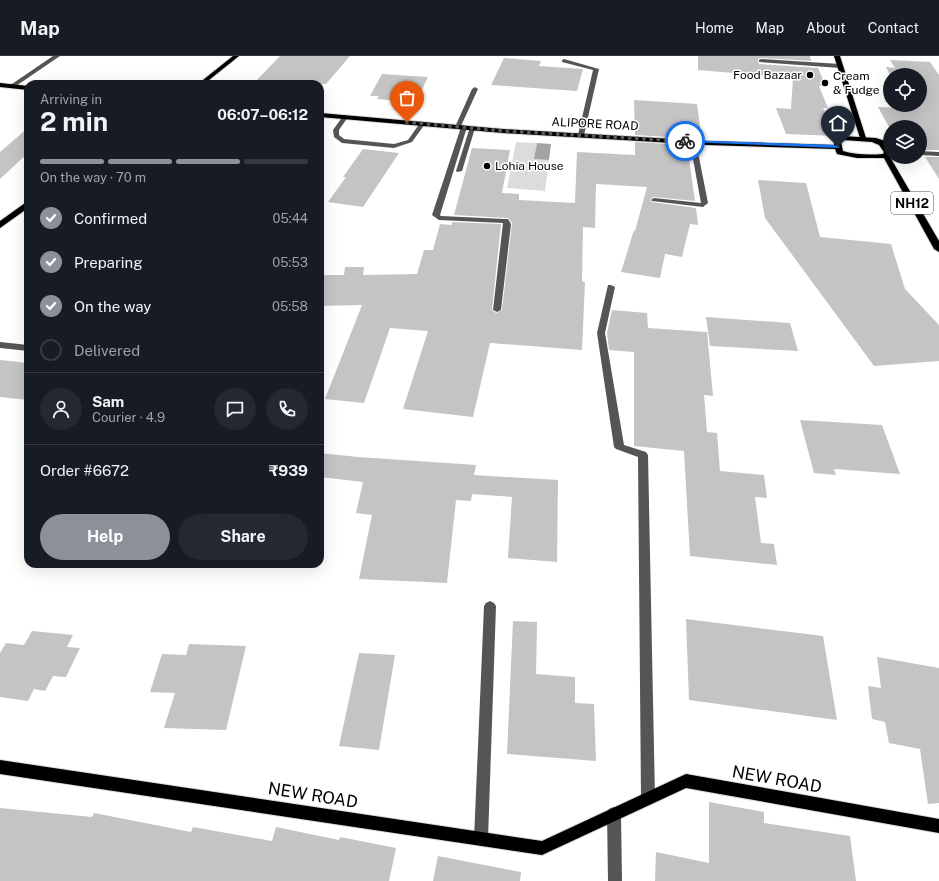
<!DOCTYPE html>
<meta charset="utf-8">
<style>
body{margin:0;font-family:"Public Sans",sans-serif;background:#242831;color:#f1f3f6;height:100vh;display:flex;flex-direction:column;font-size:15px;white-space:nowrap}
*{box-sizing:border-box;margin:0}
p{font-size:13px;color:#9ea1a6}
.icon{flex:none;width:22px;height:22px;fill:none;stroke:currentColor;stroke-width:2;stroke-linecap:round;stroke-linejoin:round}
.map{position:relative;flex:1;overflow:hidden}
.sheet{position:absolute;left:24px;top:24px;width:300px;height:488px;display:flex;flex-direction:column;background:#171b24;border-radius:12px;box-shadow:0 4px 16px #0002}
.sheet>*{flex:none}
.tools{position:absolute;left:883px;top:12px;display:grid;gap:8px}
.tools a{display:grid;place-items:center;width:44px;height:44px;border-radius:50%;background:#171b24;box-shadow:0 4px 16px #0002;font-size:20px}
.pin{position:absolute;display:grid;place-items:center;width:34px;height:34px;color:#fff;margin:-41px -17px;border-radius:50% 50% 50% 0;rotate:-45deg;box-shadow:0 0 4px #0007}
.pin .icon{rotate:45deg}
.courier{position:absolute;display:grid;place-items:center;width:40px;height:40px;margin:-20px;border:3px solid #1a73e8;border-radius:50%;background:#fff;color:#222;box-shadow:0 1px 5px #0007}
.overview em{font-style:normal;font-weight:700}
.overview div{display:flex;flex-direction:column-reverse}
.overview{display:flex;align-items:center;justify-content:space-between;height:68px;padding:0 16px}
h1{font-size:26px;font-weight:700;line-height:30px}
.bar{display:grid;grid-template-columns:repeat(4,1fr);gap:6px 4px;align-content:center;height:48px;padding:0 16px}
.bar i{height:5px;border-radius:3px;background:#363941}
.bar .selected{background:#8c9099}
.bar p{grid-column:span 4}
.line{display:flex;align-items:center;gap:10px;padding:0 16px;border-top:1px solid #363941}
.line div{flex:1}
.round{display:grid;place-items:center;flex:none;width:42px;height:42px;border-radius:21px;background:#242831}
ol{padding:0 16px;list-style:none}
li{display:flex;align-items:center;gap:12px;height:44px}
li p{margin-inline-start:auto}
li .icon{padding:4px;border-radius:50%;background:#8c9099;color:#fff;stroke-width:4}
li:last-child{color:#9ea1a6}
li i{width:22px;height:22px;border:2px solid #363941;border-radius:50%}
.primary-button{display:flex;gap:8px;margin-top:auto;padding:8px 16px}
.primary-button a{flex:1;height:46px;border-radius:24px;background:#8c9099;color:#fff;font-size:16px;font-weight:700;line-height:46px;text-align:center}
.primary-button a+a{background:#242831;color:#f1f3f6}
header{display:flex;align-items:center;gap:24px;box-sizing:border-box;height:56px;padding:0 20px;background:#171b24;border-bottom:1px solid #363941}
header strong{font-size:19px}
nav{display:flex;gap:22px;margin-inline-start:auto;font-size:14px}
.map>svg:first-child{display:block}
.green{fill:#dcdcdc}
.water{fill:#a3a3a3}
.building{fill:#c4c4c4}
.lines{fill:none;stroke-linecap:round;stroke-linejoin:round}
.major-casing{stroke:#dbdbdb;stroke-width:2}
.highway-casing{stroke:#dbdbdb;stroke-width:2}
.minor{fill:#555;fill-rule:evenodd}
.major{fill:#000;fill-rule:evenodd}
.highway{fill:#000;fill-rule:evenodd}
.route{fill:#1a73e8}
.done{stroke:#595959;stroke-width:4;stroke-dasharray:0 7.2}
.poi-dot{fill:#000;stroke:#fff;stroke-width:1.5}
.labels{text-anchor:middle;stroke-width:3;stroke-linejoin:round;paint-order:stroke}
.far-poi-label{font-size:12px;fill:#000;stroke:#fff;text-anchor:start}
.far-street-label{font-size:12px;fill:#000;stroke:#fff}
.shield{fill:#fff;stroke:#4c4c4c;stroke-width:1}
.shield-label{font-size:13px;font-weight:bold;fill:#000}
.near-street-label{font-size:17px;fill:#000;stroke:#fff}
</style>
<header>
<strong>Map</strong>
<nav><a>Home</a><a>Map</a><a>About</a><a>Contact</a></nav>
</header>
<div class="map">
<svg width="939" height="825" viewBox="0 0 939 825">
<rect width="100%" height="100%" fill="#fff"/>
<!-- green -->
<path class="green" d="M516,86L537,87L534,103L549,104L545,135L507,132Z"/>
<!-- water -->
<path class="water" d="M537,87L551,88L549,104L534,103Z"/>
<!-- building -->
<path class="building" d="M280,0H350L326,28H253Z
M698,0H810L811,5L761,2L758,3V6L759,8L818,12L826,30H819L828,52H823L836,80L786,78L776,52L791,53L793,22L698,14Z
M504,2L541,5L539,10L583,13L577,35L491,29Z
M890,4L930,6L939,19V94H920V71H890V73L878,51L910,52L909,49H920V19H890L886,11L895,12Z
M382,18L428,21L420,38H411L407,46L377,43L379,40H370Z
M634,44L697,48L701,78L686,77V82L635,79Z
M28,72V97L0,123V96Z
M635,86L687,89L695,145L654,141L650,144L652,146L696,152L698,169L690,168L682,201L665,198L660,222L621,216L634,174L635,175L647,131L596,128L595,172L583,171L582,225L585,226L582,294L490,287L473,361L403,353L428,275L390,272L364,347L325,343L362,249L320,250L322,219H344L345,211H364L363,219L417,218L424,194H433L440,168L452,169V166L501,168L492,254L496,257L502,254L512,167L508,162L454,159L472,92L510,94L502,137L519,138V144L575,147L577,96L635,99Z
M363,93L399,97L363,151L328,146L346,121H343Z
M925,101H939V123Z
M758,124L806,127L820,181L891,188L905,233L939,269V305L874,310L765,162Z
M612,254L647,257L648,272L707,276L713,340L704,339L707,376L717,377L720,415L764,419L767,442L755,441L761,487L774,488L777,509L690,500L684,395L634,390V296L609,294L607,277Z
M706,261L790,267L798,295L710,290Z
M0,304L28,307V344L0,341Z
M800,364L882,369L900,418L834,413L836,419L814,417Z
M320,397L358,401L476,409L474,419L558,424L557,506L508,502L512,441L472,438L471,445L456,444L447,527L359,523L372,459L356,457L363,426L320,421Z
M686,563L823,580L837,664L689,644Z
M513,565L537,566L536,618L575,621V647L594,648L596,705L507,698Z
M32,575L73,579L67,591L80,592L66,621L53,620L45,635L34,633L28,645L0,641V597L6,587L24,589Z
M189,588L246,590L226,674L164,672L175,637L150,636L162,598L186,599Z
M359,597L395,599L379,694L339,690Z
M877,601L939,612V747L928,748L920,693L889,687L885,666L872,663L868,630L881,632Z
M709,746L764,756V767L850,780L856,825H655L656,796L709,807Z
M0,752L92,761L94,757L191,776L193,771L272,785L276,771L339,784L340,781L396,792L389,825H0Z
M438,800L521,816L520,825H433Z"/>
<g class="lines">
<!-- major casing -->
<g class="major-casing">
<path id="major" d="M233,0H239L204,28H198Z
M834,0H840L866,82L865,83L860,82Z
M0,704L542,785L686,718L939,763V777L686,732L542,799L0,718Z"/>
</g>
<!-- highway casing -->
<g class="highway-casing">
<path id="highway" d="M0,27L28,30V34L0,31Z
M320,57L503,73L707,85L834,89V83L842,80L876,82L885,85L890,93V101L939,185V196L934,193L884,102H857L837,98L835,93L707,89L503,77L320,61ZM843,84L872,86L879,89L884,96L883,98C870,99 856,99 843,95L841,86Z
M28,145V152L0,172V165Z"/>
</g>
<!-- minor -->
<path class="minor" d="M53,0H60L13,32H9V30Z
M564,3L599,13L584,79L581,81L578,79L593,14L562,6V4Z
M761,3L840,8L843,10L840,12L759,6V4Z
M475,31L478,33L461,70L464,69L467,71L440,159L441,160L505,163H508L511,168L501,254L497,256L493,254L503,167L439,164L432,159L461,71L458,73L455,71L472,33Z
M345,59L348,61L339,74V79L344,83L394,88L408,84L420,67L425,68L412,86L394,92L342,87L334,81L333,74L343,60Z
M470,71L475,72L462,115L457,116L456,115Z
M693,84L696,86L708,147L703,151L652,145L651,144L654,142L701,147L690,86Z
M920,95L939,96V100L920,99Z
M608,229H611L615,231L605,277L624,389L646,396L648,399L655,742L653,747L648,749L643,747L641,742L638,401L616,393L614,391L597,277Z
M0,286L28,289V295L0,292Z
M490,545L494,547L496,550L488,783L486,788L481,790L476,788L474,783L484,550L486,547Z
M614,751L619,753L621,758L622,825H608L607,758L609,753Z"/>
<!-- major -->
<use href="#major" class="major"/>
<!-- highway -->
<use href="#highway" class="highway"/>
</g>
<!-- route -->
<path class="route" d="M685,84L838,89L840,91L838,92L684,86Z"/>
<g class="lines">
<!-- done -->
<path class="done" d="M407,66L503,75L685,85"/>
</g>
<!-- markers -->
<g class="poi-dot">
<circle cx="810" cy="19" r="4"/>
<circle cx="825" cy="27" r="4"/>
<circle cx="487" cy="110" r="4"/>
</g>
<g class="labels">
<!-- far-poi labels -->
<g class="far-poi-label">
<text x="802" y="23" text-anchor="end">Food Bazaar</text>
<text x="833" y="24">Cream<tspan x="833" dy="14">&amp; Fudge</tspan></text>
<text x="495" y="114">Lohia House</text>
</g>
<!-- far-street labels -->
<g class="far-street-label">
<text transform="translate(595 68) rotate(3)" y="4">ALIPORE ROAD</text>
</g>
<!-- shield labels -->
<rect class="shield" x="891" y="136" width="42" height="22" rx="3"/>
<g class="shield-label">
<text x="912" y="152">NH12</text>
</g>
<!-- near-street labels -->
<g class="near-street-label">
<text transform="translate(777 723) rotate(10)" y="6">NEW ROAD</text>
<text transform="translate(313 739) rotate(9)" y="6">NEW ROAD</text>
</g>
</g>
</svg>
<div class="tools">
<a><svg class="icon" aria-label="locate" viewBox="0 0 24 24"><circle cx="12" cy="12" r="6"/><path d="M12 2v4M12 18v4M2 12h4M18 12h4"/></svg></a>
<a><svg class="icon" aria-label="layers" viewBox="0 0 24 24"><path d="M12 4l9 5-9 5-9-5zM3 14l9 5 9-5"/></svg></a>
</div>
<div class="pin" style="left:407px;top:66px;background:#ea580c"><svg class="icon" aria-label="bag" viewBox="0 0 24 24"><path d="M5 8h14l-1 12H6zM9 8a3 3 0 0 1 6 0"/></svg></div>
<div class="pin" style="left:838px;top:91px;background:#1f2937"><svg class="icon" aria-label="home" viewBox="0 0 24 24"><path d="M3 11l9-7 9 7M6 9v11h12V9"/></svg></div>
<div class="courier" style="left:685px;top:85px"><svg class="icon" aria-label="bike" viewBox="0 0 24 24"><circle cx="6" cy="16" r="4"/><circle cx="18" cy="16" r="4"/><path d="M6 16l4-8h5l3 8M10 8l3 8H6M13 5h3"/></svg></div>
<section class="sheet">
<div class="overview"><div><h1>2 min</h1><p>Arriving in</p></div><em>06:07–06:12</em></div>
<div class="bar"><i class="selected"></i><i class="selected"></i><i class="selected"></i><i></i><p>On the way · 70 m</p></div>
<ol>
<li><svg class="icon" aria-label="check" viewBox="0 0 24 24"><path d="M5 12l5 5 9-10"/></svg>Confirmed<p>05:44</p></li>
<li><svg class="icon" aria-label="check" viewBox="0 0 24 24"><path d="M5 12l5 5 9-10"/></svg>Preparing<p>05:53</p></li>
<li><svg class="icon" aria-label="check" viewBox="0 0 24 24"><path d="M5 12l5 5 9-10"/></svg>On the way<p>05:58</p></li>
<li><i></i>Delivered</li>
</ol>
<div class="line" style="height:72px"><a class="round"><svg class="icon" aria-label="person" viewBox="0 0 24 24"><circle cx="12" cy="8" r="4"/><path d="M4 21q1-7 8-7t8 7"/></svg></a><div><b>Sam</b><p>Courier · 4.9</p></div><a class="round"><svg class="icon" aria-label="chat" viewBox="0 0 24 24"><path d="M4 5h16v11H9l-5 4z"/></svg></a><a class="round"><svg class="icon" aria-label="phone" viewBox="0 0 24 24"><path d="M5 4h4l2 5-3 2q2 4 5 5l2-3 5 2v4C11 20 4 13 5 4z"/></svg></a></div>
<div class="line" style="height:52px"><div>Order #6672</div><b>₹939</b></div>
<div class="primary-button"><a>Help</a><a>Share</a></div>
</section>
</div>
